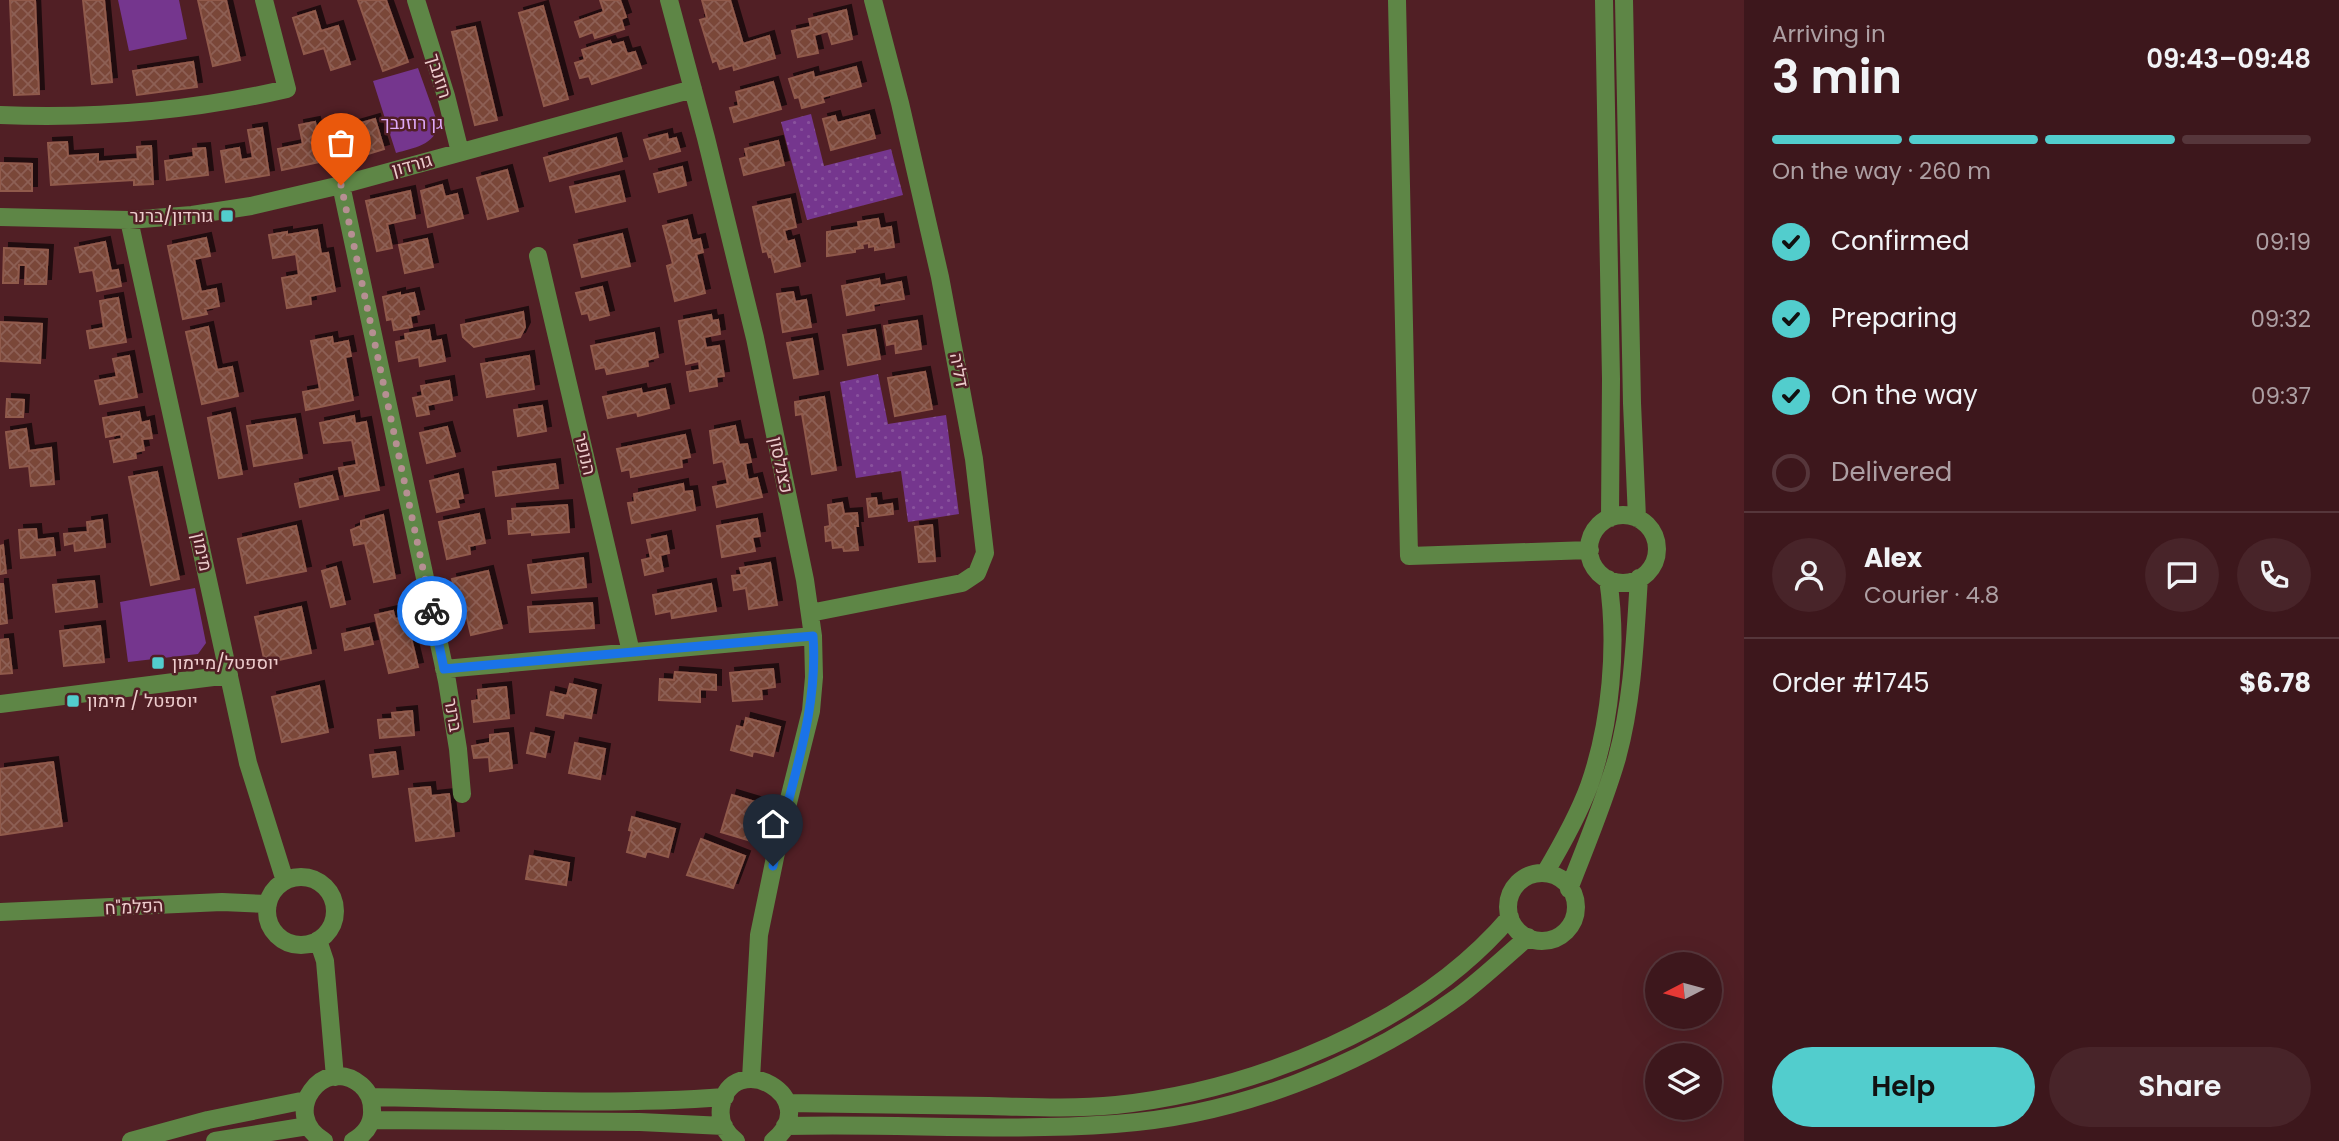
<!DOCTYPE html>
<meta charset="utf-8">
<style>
body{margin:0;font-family:Poppins,Heebo,sans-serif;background:#482429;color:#f1f3f6;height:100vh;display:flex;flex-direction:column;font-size:26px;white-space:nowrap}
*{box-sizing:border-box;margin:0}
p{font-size:23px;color:#ad9fa3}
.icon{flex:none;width:38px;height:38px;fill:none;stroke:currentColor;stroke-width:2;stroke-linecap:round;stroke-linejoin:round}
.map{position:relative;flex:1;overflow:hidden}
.details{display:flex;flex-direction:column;background:#3d171c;width:595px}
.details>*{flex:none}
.needle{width:46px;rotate:264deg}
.tools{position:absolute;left:1645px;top:952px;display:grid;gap:14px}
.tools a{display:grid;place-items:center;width:77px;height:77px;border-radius:50%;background:#3d171c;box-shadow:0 7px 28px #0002,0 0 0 2px #56363b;font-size:35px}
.pin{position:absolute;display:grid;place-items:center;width:60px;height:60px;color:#fff;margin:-72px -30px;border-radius:50% 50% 50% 0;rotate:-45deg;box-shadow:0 0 7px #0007}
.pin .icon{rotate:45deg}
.courier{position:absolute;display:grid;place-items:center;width:70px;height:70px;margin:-35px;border:5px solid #1a73e8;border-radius:50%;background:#fff;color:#222;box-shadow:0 2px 9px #0007}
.headline em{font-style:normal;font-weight:600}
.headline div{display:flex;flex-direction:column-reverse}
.headline{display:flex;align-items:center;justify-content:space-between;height:119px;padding:0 28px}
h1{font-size:46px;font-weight:600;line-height:52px}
.bar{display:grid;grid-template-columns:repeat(4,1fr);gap:10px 7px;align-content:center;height:84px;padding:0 28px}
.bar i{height:9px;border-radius:5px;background:#56363b}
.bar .selected{background:#52cdcd}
.bar p{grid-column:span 4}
.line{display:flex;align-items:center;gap:18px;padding:0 28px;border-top:2px solid #56363b}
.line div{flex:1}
.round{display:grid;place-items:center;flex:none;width:74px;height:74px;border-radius:37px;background:#482429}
ol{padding:0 28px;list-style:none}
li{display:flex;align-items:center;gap:21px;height:77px}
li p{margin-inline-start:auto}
li .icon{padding:7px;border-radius:50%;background:#52cdcd;color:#111;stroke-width:4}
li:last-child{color:#ad9fa3}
li i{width:38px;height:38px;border:4px solid #56363b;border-radius:50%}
.action{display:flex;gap:14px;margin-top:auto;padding:14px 28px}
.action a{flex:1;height:80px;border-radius:42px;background:#52cdcd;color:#111;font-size:28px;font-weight:600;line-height:80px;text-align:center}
.action a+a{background:#482429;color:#f1f3f6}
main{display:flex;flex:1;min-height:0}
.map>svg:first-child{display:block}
.grass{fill:url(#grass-dots)}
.park{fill:#75368e}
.building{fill:url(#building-cross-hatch);stroke:#905a4c;stroke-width:2;filter:url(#shadow)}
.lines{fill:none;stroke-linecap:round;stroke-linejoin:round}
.minor{stroke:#5e8646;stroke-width:18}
.done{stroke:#b68f92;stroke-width:7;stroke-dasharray:0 12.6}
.route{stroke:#1a73e8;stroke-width:9}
.poi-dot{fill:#52cdcd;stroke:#511f25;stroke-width:2.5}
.labels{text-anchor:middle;stroke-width:5;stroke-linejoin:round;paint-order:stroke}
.street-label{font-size:18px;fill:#edcccd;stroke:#511f25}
.park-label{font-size:18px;fill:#dea9f6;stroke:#511f25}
.poi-label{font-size:18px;fill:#edcccd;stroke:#511f25;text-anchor:start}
</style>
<main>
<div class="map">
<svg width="1744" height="1141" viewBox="0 0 1744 1141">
<defs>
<pattern id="grass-dots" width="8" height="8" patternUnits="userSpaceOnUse" patternTransform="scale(1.75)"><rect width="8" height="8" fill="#75368e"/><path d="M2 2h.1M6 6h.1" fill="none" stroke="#89529d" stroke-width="1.8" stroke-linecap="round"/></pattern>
<pattern id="building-cross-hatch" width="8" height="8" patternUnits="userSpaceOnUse" patternTransform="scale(1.75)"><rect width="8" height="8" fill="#7a4639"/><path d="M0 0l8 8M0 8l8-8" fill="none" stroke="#8d6054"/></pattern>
<filter id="shadow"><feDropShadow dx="5" dy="-5" stdDeviation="0" flood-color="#0009"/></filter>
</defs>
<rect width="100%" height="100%" fill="#511f25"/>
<!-- grass -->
<path class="grass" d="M811,114L824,166L891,149L903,195L807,220L781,122Z
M878,374L888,424L946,415L959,514L908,522L901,471L856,478L840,382Z"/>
<!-- park -->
<path class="park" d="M118,0H179L187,39L129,51Z
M418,68L438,124C436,145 413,148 396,153L373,81Z
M195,588L206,643L198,654L128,662L120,602Z"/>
<!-- building -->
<path class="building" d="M10,0H35L39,94L14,95Z
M83,0H104L112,82L92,84Z
M198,0H226L240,60L213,66Z
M358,0H386L408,62L383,71Z
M600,0H620L626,17L621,19L624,29L595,38L593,32L580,37L575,22L604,12Z
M702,0H730L743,44L769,36L775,58L734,70L733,65L720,69L717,60L713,62L700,20L707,18Z
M543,6L568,99L544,106L519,13Z
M846,10L852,39L832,44L828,31L814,35L818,53L798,57L792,31L811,27L809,19Z
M315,11L321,31L338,26L350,64L331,70L324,48L304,54L293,18Z
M475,27L497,120L475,125L452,32Z
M610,41L612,45L623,42L627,54L635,52L641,68L592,84L589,76L580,78L575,63L585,60L582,50Z
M193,62L197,87L137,95L133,71Z
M856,67L861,86L822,97L824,102L802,108L799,97L795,98L789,79L813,72L814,78Z
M773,82L781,109L734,122L730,108L739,106L736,92Z
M869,115L875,138L831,150L823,119L835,116L837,123Z
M375,119L384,149L342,162L335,138L354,133L351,126Z
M315,122L324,161L282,170L278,149L303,144L299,125Z
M262,128L269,175L226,182L221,151L239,148L241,160L253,158L248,130Z
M667,134L668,140L676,138L680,151L650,159L644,140Z
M616,138L622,161L550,181L544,158Z
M778,141L784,165L744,175L740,159L747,157L745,149Z
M67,142L68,156L98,154V162L138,159L137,147L151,146L153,184L134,185V180L51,185L48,143Z
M205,148L208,175L167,180L165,161L194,157L193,149Z
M0,163L32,164V191H0Z
M682,167L686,185L659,192L654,174Z
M507,170L518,211L488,219L477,178Z
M619,176L625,201L576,212L570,187Z
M442,185L445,197L457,194L463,218L428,227L421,191Z
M410,191L415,218L387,224L392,248L377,251L366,201Z
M790,199L796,227L784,230L787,242L794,240L800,266L775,272L771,256L769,257L767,251L763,252L753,207Z
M878,219L880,229L891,227L894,247L875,250V246L869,247V243L862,244L863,248L855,249V252L827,256V232L859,227L858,222Z
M687,220L692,241L700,239L703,252L696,254L705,293L675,301L667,266L673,264L663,226Z
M317,230L321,254L328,253L335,291L310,296L311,304L287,308L282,278L299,275L296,254L273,258L269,235L287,232V235Z
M622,234L630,266L582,277L574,245Z
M206,238L210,256L194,259L201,292L216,289L219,306L205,309L207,314L183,319L168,246Z
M427,239L433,267L405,273L399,245Z
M105,242L111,271L118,270L121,286L97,291L93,270L80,272L75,248Z
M4,248L48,250L46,284H25L26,265H19L18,283H3Z
M879,279L880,286L901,282L904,299L873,304L874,310L847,315L842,286Z
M602,287L609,315L590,320L588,313L582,314L576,293Z
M793,292L795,302L806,300L811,327L783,332L777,294Z
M400,293V296L414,293L419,314L410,316L412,327L394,330L392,319L387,320L383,297Z
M118,298L126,342L90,348L87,331L104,328L100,301Z
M523,312L525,327L520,337L474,347L463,337L461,325Z
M711,315L712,321L718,320L720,334L704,337L706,348L719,346L724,376L716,377L717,386L690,391L687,372L700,370L699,361L686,364L679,321Z
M917,321L921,349L896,353L895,343L887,345L884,326Z
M0,322L42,324L40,363L0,361Z
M208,327L217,370L232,367L238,396L202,404L186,332Z
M429,330L431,342L441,340L445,361L420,366L419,357L399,361L396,342L406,340L405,334Z
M875,330L880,359L848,365L843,335Z
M654,333L658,357L647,360L648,366L607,374L605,367L596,369L591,346Z
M332,337L333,344L348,341L351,356L345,357L353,400L306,410L303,392L320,389L311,341Z
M812,339L818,374L794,378L787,343Z
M129,356L137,397L100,404L95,381L117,377L113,359Z
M529,356L534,389L487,397L481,364Z
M925,372L932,409L895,416L888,378Z
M449,381L452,400L427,405L429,414L417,416L413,398L423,396L421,386Z
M641,389L642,394L665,389L669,408L638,416L637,412L608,418L603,397Z
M824,397L836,470L812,474L802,414L796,415L795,402Z
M7,399L24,400L23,417H6Z
M542,406L546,431L518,436L514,410Z
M139,412L141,423L149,421L152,438L142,439L144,450L135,452L136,458L114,462L110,441L122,439L121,434L106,437L103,418Z
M230,413L242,474L219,478L208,418Z
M354,416L355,424L366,422L379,490L345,496L339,468L357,465L352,440L324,443L320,423Z
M295,419L302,458L254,466L247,426Z
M735,426L739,445L747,444L751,462L745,463L748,480L757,478L762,497L717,507L713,487L728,484L723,461L714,463L710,431Z
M447,427L455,456L427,463L420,433Z
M26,429L29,451L51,448L54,484L31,486L29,466L10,468L6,432Z
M685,435L690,457L681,459L682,467L631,477L630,469L622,471L617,449Z
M555,464L558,488L496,496L493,472Z
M157,472L179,579L151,585L129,477Z
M458,474L463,498L457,499L459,507L437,512L430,481Z
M332,476L338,499L300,507L295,484Z
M683,484L684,492L692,491L695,510L632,523L628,503L635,502L634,494Z
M876,498L877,506L892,504L893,514L869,517L867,499Z
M842,503L844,514L857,513L858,526H855L858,550L844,551L843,547L833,548L832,540L826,541L825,527L830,526L828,505Z
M567,505L569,532L532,535V532L509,534L508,521H513L512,509Z
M479,514L485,543L469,546L470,554L447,559L439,522Z
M383,515L395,578L374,582L365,543L354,545L351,530L361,526V521Z
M757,519L760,536L752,537L755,551L722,557L717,526Z
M102,520L105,547L75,551L74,543L65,545L64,534L88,532L87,522Z
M932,525L935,561L919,562L915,527Z
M296,526L306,571L247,583L238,539Z
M36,529L37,540L53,538L55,555L21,558L19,530Z
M666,536L669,553L660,555L663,571L645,575L642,560L651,558L647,540Z
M3,545L6,573L0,574V546Z
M583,558L586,587L532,593L528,565Z
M770,563L777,605L749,609L746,588L734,590L732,576L742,575L740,568Z
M336,567L345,604L331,607L322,571Z
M488,571L502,628L471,635L465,610L460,611L452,579Z
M94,581L97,607L56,612L53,585Z
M0,584H3L7,623L0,624Z
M711,584L716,611L672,618L671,611L656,614L653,595Z
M592,603L594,628L530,632L528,607Z
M301,607L311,653L265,663L255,617Z
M393,611L395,619L406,617L418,667L389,673L375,615Z
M100,626L104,662L64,666L60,631Z
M369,628L373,644L345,650L342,634Z
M8,639L12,673L0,674V640Z
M773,669L775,687L761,689L762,699L733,701L730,673Z
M675,672L716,675V690L700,689V702L659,700L660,679L674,680Z
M570,684L596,690L591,718L564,713L563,718L547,715L551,692L567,696Z
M319,686L328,732L282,742L272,697Z
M506,687L509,718L474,722L472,701L479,700L478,690Z
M412,711L414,735L380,738L378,720L393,719L392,713Z
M746,718L780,727L773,756L753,751L752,756L731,750L737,726L744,728Z
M508,733L512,768L490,771L489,757L474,758L472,746L490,743V735Z
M531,733L549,737L545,757L527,753Z
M575,743L605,749L600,779L569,773Z
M395,752L398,774L373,777L370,755Z
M53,762L62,826L0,835V769Z
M430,787L431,796L449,794L454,836L416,841L409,789Z
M732,795L769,806L763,828L755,826L751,841L721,832Z
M632,817L675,829L668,857L647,851L645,857L627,852L632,831L629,830Z
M701,839L745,856L733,888L687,875Z
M530,856L569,863L566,885L526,879Z"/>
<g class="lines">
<!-- minor -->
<path class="minor" d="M416,0L446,96L460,152
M669,0L706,138L755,338L805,580L813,636L814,677L811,711L778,843L759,935L751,1079
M1397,0L1409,556L1590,550
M1604,0L1611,379L1610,518
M1624,0L1632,403L1637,518
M0,115C97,119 192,111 287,89L264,0
M341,185L447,681L458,749L462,794
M0,217L129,220L192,215L251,206L341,185L693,89
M129,220L248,763L285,881
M538,256L631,652
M1589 549a34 34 0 1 1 68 0a34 34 0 1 1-68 0Z
M810,613L962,583L977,573L985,553L974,459L940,277L900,103L873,0
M444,669L813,636
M0,704L229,675
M1545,873C1561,846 1578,816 1589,786C1611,724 1618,644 1608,579
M1508 907a34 34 0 1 1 68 0a34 34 0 1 1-68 0Z
M267 911a34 34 0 1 1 68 0a34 34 0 1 1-68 0Z
M1569,889C1586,845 1604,803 1617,758C1633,699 1635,639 1639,578
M0,912L222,902L268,904
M318,940L325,961L335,1077
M370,1097C488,1099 607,1106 725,1097
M787,1103C854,1104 921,1105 989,1106C1030,1107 1074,1109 1116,1105C1255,1090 1418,1025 1510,917
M371,1120L640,1122L724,1126
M785,1126C895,1123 1005,1132 1115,1124C1236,1116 1361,1067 1459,996C1483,978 1505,957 1528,937
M131,1141L208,1120L306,1100
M215,1141L308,1126
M324,1141C278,1114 324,1053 361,1085C368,1091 372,1100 372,1110C373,1124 365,1134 353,1141
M736,1141C725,1133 719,1121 721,1107C732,1046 826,1098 773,1141"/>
</g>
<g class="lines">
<!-- done -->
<path class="done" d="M341,185L432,611"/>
<!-- route -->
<path class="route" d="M432,611L444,669L813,636C819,715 788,789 773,866"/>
</g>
<!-- markers -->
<g class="poi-dot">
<rect x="220" y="209" width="14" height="14" rx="3.5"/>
<rect x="151" y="656" width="14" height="14" rx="3.5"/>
<rect x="66" y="694" width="14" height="14" rx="3.5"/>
</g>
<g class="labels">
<!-- street labels -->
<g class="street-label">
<text transform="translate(439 76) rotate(73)" y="6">רוזנבך</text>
<text transform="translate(412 165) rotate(-15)" y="6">גורדון</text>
<text transform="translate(959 370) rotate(79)" y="6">דליה</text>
<text transform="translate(585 454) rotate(77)" y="6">הנופר</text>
<text transform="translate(781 465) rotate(78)" y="6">כצנלסון</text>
<text transform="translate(202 552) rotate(78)" y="6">מימון</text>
<text transform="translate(453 715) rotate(80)" y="6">ברנר</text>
<text transform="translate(134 907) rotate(-3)" y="6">הפלמ"ח</text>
</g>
<!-- park labels -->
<g class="park-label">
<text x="412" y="129">גן רוזנבך</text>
</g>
<!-- poi labels -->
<g class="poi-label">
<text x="213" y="222" text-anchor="end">גורדון/ברנר</text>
<text x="172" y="669">יוספטל/מיימון</text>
<text x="87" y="707">יוספטל / מימון</text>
</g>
</g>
</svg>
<div class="tools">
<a><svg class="needle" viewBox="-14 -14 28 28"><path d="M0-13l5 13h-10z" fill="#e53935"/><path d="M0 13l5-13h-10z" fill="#ad9fa3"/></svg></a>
<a><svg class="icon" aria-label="layers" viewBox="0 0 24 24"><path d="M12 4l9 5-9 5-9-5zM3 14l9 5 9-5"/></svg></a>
</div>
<div class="pin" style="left:341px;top:185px;background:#ea580c"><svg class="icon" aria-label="bag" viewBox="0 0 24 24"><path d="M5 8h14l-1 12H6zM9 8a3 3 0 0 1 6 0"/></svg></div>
<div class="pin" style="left:773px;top:866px;background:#1f2937"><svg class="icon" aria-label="home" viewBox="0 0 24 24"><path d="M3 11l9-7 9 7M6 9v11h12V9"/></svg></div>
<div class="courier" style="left:432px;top:611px"><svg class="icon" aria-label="bike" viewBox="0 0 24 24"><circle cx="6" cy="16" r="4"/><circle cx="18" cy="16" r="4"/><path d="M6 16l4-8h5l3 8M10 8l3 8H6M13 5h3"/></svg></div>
</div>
<section class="details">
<div class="headline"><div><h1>3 min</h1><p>Arriving in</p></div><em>09:43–09:48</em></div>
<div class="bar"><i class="selected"></i><i class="selected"></i><i class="selected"></i><i></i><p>On the way · 260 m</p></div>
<ol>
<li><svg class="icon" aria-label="check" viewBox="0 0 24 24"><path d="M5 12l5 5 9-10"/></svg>Confirmed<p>09:19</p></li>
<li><svg class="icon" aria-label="check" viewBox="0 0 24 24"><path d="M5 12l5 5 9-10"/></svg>Preparing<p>09:32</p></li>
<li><svg class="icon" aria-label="check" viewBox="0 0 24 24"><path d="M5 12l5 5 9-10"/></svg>On the way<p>09:37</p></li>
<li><i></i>Delivered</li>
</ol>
<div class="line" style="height:126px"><a class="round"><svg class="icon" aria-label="person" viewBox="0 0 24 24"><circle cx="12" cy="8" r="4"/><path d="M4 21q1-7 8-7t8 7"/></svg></a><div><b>Alex</b><p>Courier · 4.8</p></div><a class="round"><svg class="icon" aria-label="chat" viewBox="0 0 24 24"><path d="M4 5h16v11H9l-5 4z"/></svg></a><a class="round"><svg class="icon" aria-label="phone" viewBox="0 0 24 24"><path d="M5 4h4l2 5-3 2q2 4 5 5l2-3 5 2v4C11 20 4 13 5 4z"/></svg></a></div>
<div class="line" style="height:91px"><div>Order #1745</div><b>$6.78</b></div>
<div class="action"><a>Help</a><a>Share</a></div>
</section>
</main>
